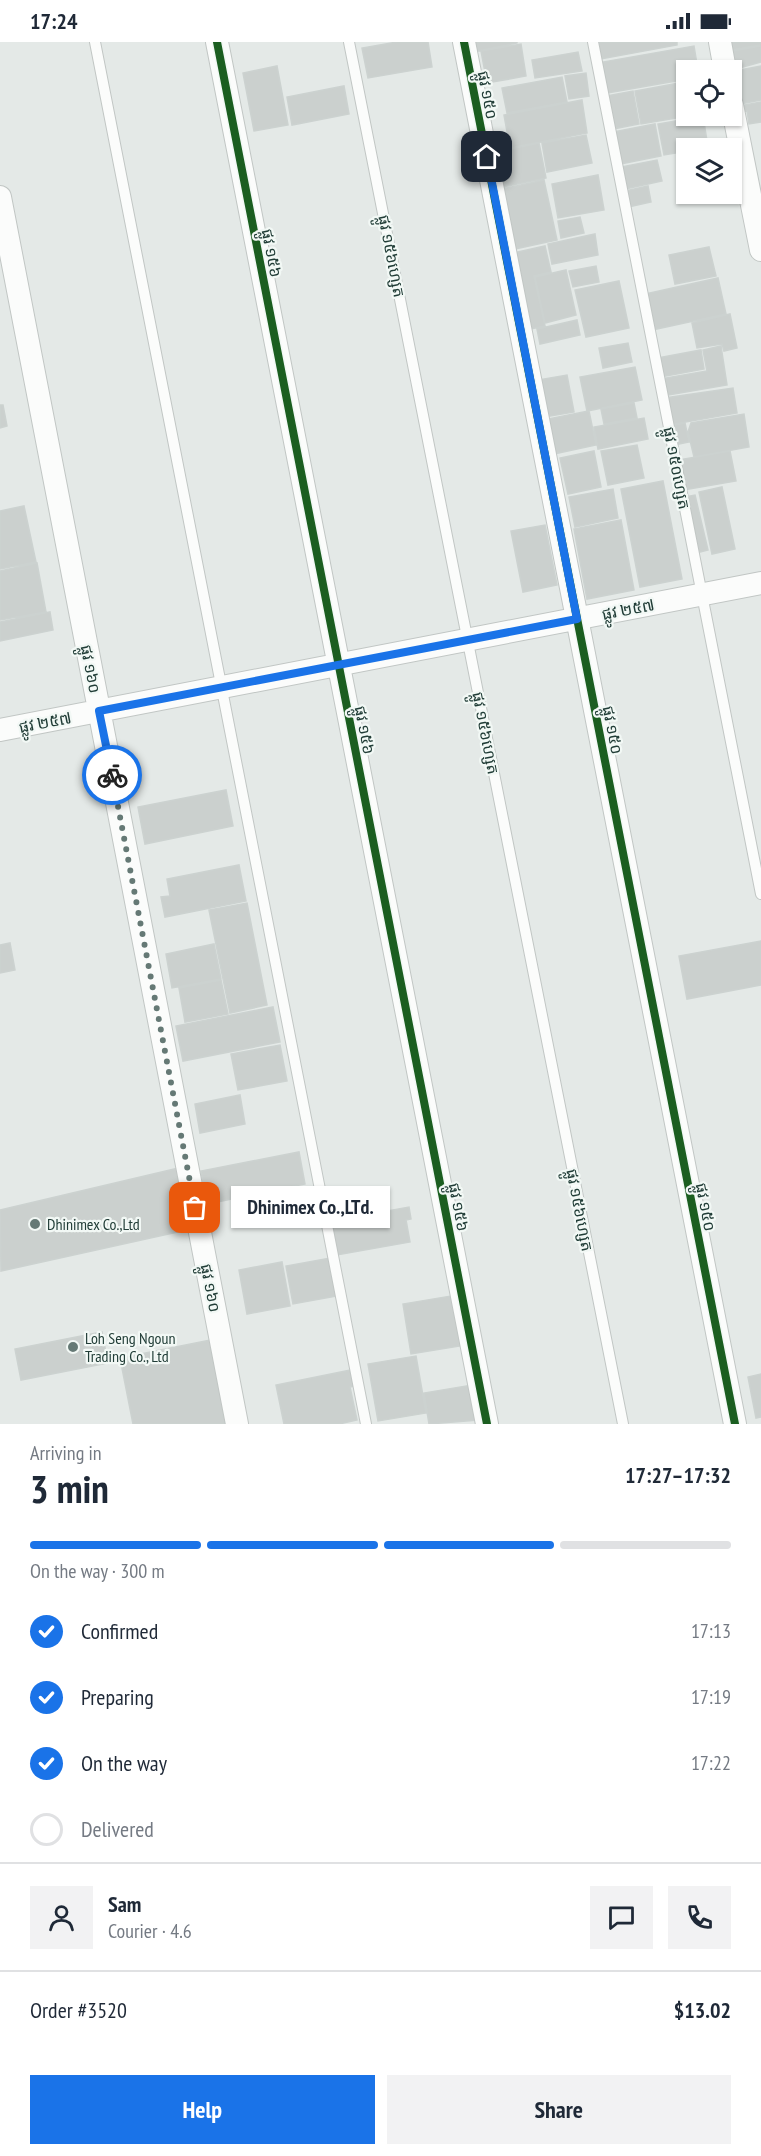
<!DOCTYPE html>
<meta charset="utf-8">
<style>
body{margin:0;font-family:"PT Sans Narrow","Noto Sans Khmer",sans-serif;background:#f2f2f3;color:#1f2937;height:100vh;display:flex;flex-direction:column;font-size:22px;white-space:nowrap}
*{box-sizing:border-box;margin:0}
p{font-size:20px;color:#747a83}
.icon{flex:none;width:33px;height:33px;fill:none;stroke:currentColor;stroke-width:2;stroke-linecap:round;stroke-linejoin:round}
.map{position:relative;height:1382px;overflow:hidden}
.panel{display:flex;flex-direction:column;background:#fff;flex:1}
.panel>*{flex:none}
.buttons{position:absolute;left:676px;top:18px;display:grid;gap:12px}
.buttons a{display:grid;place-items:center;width:66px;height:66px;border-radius:0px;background:#fff;box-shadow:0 2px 4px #0004;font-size:30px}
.pin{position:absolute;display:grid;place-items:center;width:51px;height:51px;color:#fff;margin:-26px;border-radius:12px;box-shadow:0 3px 9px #0006}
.courier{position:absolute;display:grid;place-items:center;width:60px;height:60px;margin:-30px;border:4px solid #1a73e8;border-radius:50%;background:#fff;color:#222;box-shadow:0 2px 8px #0007}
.bubble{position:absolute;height:42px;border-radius:0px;background:#fff;box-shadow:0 2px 4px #0004;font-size:20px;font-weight:700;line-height:42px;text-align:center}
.head em{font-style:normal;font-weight:700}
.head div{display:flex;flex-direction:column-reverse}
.head{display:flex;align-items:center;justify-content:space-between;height:102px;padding:0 30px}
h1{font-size:39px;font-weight:700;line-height:45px}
.bar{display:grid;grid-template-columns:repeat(4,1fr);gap:9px 6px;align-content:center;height:72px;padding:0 30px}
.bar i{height:8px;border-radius:4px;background:#e0e1e3}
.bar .active{background:#1a73e8}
.bar p{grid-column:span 4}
.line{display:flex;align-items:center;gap:15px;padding:0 30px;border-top:2px solid #e0e1e3}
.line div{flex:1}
.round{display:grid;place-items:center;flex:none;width:63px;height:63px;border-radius:0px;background:#f2f2f3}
ol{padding:0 30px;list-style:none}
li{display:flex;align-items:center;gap:18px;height:66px}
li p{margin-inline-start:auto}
li .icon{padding:6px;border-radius:50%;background:#1a73e8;color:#fff;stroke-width:4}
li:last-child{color:#747a83}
li i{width:33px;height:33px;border:3px solid #e0e1e3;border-radius:50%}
.primary-button{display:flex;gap:12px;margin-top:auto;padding:12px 30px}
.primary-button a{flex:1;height:69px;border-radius:0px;background:#1a73e8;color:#fff;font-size:24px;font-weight:700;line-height:69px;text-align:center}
.primary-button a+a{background:#f2f2f3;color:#1f2937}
.status{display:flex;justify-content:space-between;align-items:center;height:42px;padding:0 30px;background:#fff;direction:ltr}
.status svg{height:16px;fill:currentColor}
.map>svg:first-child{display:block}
.building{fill:#cbd0ce;stroke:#ccd2d0;stroke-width:1.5}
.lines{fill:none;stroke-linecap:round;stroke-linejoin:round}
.service-casing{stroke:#c1c6c4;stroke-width:12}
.minor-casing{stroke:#c1c6c4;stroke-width:24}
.service{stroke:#fbfcfb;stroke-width:10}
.minor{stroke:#fbfcfb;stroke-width:22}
.cycleway-casing{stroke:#f2f8f5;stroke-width:11}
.cycleway{stroke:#1b5e20;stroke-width:8}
.done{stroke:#657975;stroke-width:6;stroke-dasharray:0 10.8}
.route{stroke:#1a73e8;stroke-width:8}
.poi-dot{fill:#657975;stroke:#f2f8f5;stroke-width:2}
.labels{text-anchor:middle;stroke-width:4.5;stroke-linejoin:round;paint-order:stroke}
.street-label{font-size:16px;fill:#213d37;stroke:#f2f8f5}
.poi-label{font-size:16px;fill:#213d37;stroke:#f2f8f5;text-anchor:start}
</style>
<div class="status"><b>17:24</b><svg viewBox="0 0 49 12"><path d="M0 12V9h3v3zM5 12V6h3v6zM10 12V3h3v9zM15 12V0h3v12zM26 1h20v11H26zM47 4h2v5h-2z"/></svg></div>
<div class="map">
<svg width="761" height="1382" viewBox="0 0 761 1382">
<rect width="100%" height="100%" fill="#e4e9e7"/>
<!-- building -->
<path class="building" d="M397,0H428L432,25L368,36L362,6Z
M471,0H517V1L473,10Z
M598,0H677V3L601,17Z
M730,0H761V3L731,8Z
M521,2L526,34L487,41L481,9Z
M694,4L698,28H687V37L608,51L603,20Z
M761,4V20L732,28L726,10Z
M578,10L582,29L535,36L532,18Z
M277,24L288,83L254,89L243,31Z
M761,24V58L740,62L734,29Z
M586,31L589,54L569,57L565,34Z
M562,35L567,60L507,71L502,46Z
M685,40L689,74L641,82L635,49Z
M344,44L349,72L292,83L287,55Z
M633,49L639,82L613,87L606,54Z
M582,58L587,91L510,106L504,73Z
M761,60V80L749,82L747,69L741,70L739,64Z
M703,74L708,105L687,106V109L664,113L658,82Z
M655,82L661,114L620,122L613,90Z
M586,93L592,121L547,130L542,101Z
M539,101L546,136L503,145L496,110Z
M657,118L662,139L625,147L621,125Z
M598,133L604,168L558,176L552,142Z
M544,138L557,198L510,208L497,148Z
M648,144L651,160L628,165L625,149Z
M580,175L584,191L561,196L558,179Z
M595,192L598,213L552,222L548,202Z
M545,204L551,230L534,234L545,284L530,287L513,211Z
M709,205L716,234L675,242L669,213Z
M596,224L599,240L573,245L569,229Z
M566,228L576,273L545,281L535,235Z
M718,236L726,272L652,288L645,252Z
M619,239L629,286L586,295L575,248Z
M730,272L737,306L724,309L722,302L697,306L692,281Z
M577,278L580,293L540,302L537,287Z
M628,301L632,320L603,326L599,306Z
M721,304L727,343L663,354L660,337L707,329L703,308Z
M701,308L704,327L661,335L657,316Z
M635,325L642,358L587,369L580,335Z
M567,333L574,370L545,375L538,338Z
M733,346L737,371L669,383L665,356Z
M634,361L637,376L604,382L601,367Z
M0,363H3L7,384L0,386Z
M589,369L596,403L549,413L543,378Z
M744,372L749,405L694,415L688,390L691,381Z
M644,376L648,397L598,407L594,385Z
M685,381L689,400L674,403L670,384Z
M637,403L644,436L608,443L601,409Z
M594,409L601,445L568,452L560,416Z
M730,409L736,439L684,448L678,418Z
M663,439L682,537L640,545L621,447Z
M722,445L735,507L712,512L699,450Z
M613,447L618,476L575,485L569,455Z
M695,453L708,508L696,511L684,455Z
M24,464L36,520L0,527V469Z
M621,478L634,548L587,557L574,487Z
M545,483L557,543L523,550L511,489Z
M37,521L46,570L0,578V529Z
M50,570L53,588L0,599V580Z
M226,748L233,784L145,802L138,765Z
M239,823L246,859L165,875L161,855L170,854L167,837Z
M247,861L267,963L230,971L209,868Z
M761,899V943L687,957L679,914Z
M10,901L15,928L0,931V903Z
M214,902L221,937L172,946L166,912Z
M221,938L228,972L185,980L179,946Z
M273,965L280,1000L183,1019L176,984Z
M280,1003L287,1039L238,1048L231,1012Z
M240,1053L245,1082L200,1091L195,1062Z
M299,1110L305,1142L207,1162L201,1129Z
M183,1125L196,1186L1,1229L0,1168Z
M409,1165L411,1177L406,1178L410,1200L337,1213L331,1179Z
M330,1216L337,1254L293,1262L286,1224Z
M282,1220L290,1264L247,1272L239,1228Z
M451,1254L460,1304L411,1312L403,1262Z
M102,1290L108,1321L21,1338L15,1307Z
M216,1297L232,1382H133L120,1316Z
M416,1314L426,1371L378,1379L368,1322Z
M351,1328L355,1344L350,1345L357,1378L339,1382H284L276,1343Z
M761,1332V1375L756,1376L748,1335Z
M472,1343L478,1378L429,1382L424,1351Z"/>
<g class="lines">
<!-- service casing -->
<g class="service-casing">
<path id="service" d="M95,0L366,1382
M349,0L623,1382
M593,0L761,852"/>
</g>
<!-- minor casing -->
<g class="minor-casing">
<path id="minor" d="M217,0L487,1382
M464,0L735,1382
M720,0L725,28
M732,63L761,208
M0,155L237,1382
M0,688L761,541"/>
</g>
<!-- service -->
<use href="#service" class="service"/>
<!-- minor -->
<use href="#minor" class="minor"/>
<!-- cycleway casing -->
<g class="cycleway-casing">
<path id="cycleway" d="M217,0L487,1382
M464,0L735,1382"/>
</g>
<!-- cycleway -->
<use href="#cycleway" class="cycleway"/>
</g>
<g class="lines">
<!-- done -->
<path class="done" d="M112,733L195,1166"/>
<!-- route -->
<path class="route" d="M112,733L99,669L577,577L487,115"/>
</g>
<!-- markers -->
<g class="poi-dot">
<circle cx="35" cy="1182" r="6"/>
<circle cx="73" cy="1305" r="6"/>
</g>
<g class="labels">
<!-- street labels -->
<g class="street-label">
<text transform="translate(488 53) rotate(79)" y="6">ផ្លូវ ១៥០</text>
<text transform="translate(272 211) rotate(79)" y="6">ផ្លូវ ១៥៦</text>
<text transform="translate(392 214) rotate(79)" y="6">ផ្លូវ ១៥៦ហ្សេត</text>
<text transform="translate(677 426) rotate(79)" y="6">ផ្លូវ ១៥០ហ្សេត</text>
<text transform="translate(628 567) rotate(-11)" y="6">ផ្លូវ ២៥៧</text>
<text transform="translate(91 627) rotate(79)" y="6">ផ្លូវ ១៦០</text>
<text transform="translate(45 680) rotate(-11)" y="6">ផ្លូវ ២៥៧</text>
<text transform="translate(365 688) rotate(79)" y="6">ផ្លូវ ១៥៦</text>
<text transform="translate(613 688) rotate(79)" y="6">ផ្លូវ ១៥០</text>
<text transform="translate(486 691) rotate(79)" y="6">ផ្លូវ ១៥៦ហ្សេត</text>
<text transform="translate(459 1165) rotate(79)" y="6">ផ្លូវ ១៥៦</text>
<text transform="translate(706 1165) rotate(79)" y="6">ផ្លូវ ១៥០</text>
<text transform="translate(580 1168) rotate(79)" y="6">ផ្លូវ ១៥៦ហ្សេត</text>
<text transform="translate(211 1246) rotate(79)" y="6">ផ្លូវ ១៦០</text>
</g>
<!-- poi labels -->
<g class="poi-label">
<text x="47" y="1188">Dhinimex Co.,Ltd</text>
<text x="85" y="1302">Loh Seng Ngoun<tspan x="85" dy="18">Trading Co., Ltd</tspan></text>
</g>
</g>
</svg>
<div class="buttons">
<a><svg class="icon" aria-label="locate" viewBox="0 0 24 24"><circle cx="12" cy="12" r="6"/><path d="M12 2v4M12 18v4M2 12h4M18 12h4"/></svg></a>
<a><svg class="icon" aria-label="layers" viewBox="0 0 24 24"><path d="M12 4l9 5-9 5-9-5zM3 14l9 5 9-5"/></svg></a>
</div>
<div class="pin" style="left:195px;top:1166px;background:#ea580c"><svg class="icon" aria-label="bag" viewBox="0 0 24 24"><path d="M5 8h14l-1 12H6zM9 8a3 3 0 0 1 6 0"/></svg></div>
<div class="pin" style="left:487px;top:115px;background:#1f2937"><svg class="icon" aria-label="home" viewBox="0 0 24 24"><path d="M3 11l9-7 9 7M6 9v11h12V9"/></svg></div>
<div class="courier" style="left:112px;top:733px"><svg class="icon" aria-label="bike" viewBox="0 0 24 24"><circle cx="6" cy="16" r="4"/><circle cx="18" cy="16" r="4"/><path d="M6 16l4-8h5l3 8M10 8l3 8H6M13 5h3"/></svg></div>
<div class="bubble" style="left:231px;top:1144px;width:159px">Dhinimex Co.,LTd.</div>
</div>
<section class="panel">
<div class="head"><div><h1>3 min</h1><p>Arriving in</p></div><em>17:27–17:32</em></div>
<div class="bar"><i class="active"></i><i class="active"></i><i class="active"></i><i></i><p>On the way · 300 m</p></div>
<ol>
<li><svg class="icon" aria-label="check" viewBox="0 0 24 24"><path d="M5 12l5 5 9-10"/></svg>Confirmed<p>17:13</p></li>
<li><svg class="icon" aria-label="check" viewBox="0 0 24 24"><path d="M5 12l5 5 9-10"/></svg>Preparing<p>17:19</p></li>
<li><svg class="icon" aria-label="check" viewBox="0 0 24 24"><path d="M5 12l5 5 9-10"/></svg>On the way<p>17:22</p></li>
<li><i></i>Delivered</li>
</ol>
<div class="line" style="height:108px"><a class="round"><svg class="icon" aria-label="person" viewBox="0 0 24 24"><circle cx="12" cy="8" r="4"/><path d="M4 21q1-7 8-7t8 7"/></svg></a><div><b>Sam</b><p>Courier · 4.6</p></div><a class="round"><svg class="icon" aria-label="chat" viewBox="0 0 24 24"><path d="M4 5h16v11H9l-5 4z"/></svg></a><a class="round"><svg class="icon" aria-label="phone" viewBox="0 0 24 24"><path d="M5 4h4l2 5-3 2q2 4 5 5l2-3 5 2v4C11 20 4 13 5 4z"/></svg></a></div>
<div class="line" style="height:78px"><div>Order #3520</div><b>$13.02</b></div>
<div class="primary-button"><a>Help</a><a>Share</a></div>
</section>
